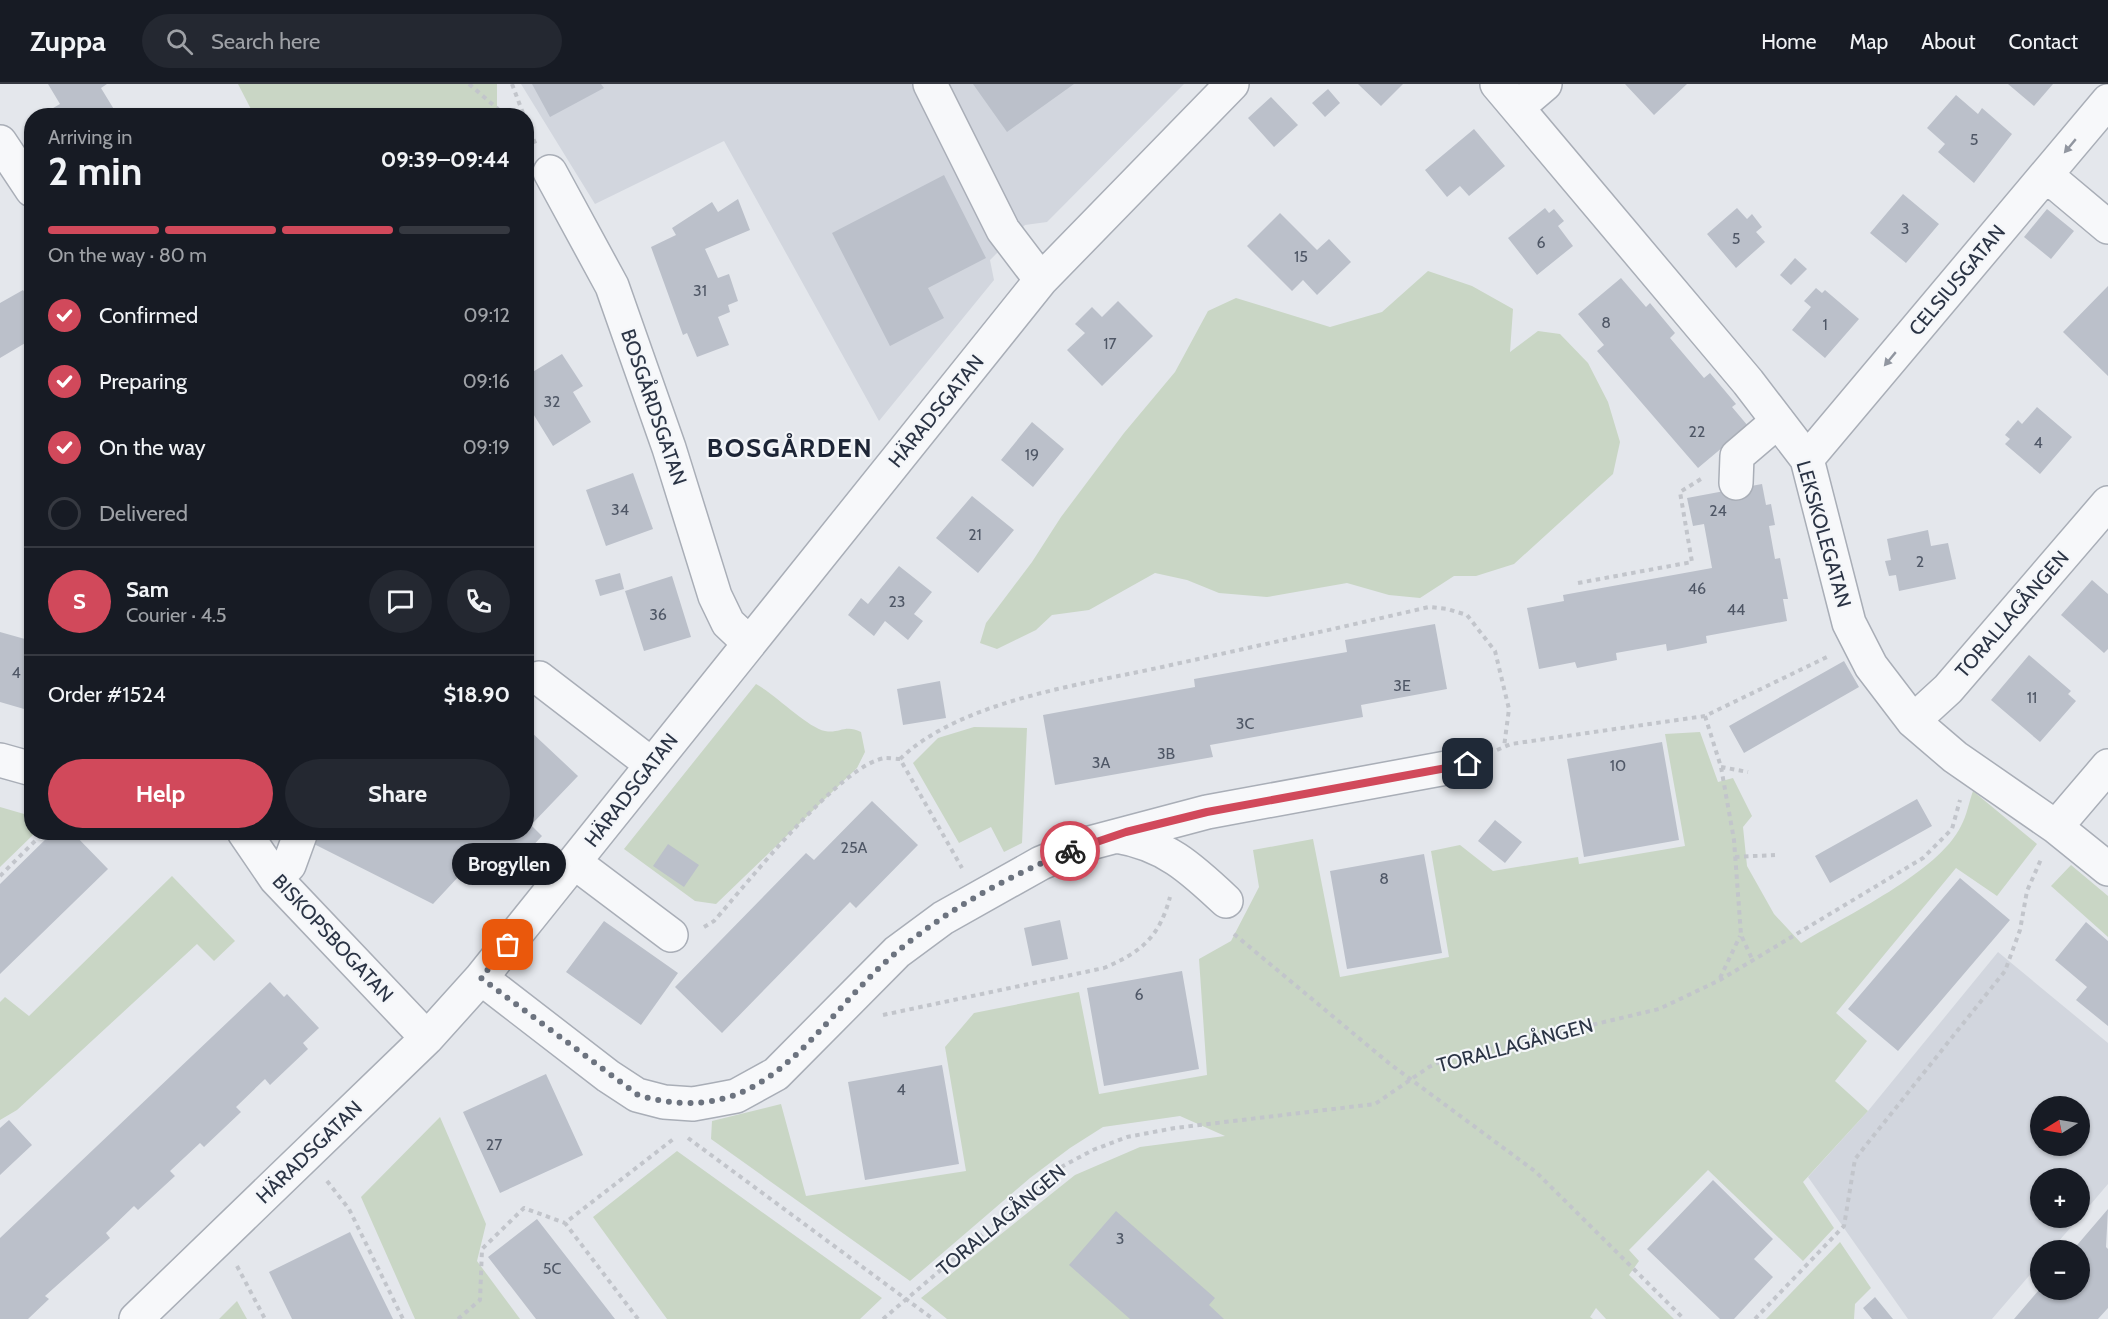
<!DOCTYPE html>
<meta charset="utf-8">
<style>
body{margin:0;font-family:Cabin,sans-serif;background:#242831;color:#f1f3f6;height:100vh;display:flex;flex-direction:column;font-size:22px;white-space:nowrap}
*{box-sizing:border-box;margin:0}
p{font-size:20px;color:#9ea1a6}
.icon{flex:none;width:33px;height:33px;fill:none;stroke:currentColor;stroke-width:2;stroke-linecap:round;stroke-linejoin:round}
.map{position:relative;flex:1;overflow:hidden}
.panel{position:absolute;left:24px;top:24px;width:510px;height:732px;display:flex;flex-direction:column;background:#171b24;border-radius:24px;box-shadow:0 2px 4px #0004}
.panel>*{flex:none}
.needle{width:39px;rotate:259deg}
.fabs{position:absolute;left:2030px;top:1012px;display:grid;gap:12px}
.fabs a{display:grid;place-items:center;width:60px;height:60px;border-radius:50%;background:#171b24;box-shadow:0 2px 4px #0004;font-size:30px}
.pin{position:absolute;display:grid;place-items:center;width:51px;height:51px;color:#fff;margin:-26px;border-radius:12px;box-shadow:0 3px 9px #0006}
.courier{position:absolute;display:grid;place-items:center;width:60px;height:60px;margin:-30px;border:4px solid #d1495b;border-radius:50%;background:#fff;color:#222;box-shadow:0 2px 8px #0007}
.bubble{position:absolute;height:42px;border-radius:21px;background:#171b24;box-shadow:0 2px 4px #0004;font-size:20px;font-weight:700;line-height:42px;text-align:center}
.headline em{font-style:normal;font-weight:700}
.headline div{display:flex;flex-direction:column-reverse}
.headline{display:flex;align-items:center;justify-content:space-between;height:102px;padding:0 24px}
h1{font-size:39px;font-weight:700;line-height:45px}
.bar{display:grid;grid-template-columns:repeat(4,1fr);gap:9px 6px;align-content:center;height:72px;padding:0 24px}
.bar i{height:8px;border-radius:4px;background:#363941}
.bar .current{background:#d1495b}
.bar p{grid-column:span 4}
.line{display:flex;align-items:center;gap:15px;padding:0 24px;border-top:2px solid #363941}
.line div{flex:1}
.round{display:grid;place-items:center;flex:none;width:63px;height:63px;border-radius:32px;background:#242831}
ol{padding:0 24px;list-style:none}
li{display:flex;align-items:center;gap:18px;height:66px}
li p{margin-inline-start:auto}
li .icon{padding:6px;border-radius:50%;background:#d1495b;color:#fff;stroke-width:4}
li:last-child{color:#9ea1a6}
li i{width:33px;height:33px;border:3px solid #363941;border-radius:50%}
.cta{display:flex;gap:12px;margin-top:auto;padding:12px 24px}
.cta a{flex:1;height:69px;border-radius:36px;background:#d1495b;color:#fff;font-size:24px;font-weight:700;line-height:69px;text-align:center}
.cta a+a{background:#242831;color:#f1f3f6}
header{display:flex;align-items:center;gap:36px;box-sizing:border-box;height:84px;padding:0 30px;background:#171b24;border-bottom:2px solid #363941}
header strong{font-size:28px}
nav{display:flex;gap:33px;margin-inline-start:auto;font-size:21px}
.search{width:420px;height:54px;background:#242831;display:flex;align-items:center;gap:15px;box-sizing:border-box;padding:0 21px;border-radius:33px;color:#9ea1a6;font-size:22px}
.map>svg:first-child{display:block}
.built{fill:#d2d6de;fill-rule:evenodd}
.green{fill:#c9d6c5}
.building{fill:#bbc0ca}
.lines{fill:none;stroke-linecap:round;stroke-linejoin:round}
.minor-casing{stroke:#a9aeb7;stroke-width:36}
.path{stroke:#c2c5cb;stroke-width:4;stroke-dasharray:4.5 4.5;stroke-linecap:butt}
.minor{stroke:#f7f8fa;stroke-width:33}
.oneway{fill:#9196a0}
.done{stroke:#6c737f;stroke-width:6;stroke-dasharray:0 10.8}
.route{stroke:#d1495b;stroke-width:8}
.labels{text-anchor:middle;stroke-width:4.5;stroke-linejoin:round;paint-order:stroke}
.number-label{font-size:16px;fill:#4f5766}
.street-label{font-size:20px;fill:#2b3445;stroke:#f4f6f9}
.district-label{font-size:26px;font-weight:bold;letter-spacing:1.5px;fill:#1d2536;stroke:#f4f6f9}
</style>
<header>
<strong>Zuppa</strong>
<div class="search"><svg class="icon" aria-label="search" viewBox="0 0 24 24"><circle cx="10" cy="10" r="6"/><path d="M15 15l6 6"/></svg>Search here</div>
<nav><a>Home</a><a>Map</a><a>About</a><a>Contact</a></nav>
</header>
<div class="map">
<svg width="2108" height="1235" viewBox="0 0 2108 1235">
<rect width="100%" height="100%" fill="#e4e7ec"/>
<!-- built -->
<path class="built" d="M521,0H1184L1047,138L1025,141L990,176L994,196L879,337L724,57L595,120Z
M1998,868L2108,959V1100L2079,1134V1095H2040V1134H2079L2050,1167H2040V1179L1992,1235H1908L1808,1093L1868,1027ZM2040,1023H2079V1062H2040Z"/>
<!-- green -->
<path class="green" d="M238,0H497V31H254Z
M1428,187L1472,202L1513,225L1510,268L1538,247L1560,250L1588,279L1608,318L1620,358L1613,390L1514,480L1476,492H1454L1420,514L1389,511L1347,499L1267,513L1219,509L1187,496L1155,489L1089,526L1052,531L1036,546L997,565L980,559L986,539L1032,478L1061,433L1124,349L1175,288L1208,227L1236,214L1330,243L1382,228Z
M756,600C776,611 807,643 825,647C839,650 845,640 861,648L865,668L857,684L716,820L695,817L624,765Z
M974,643L1027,644L1022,759L1004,768L991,743L959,759L913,679L938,654Z
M1700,648L1718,698L1733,694L1752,732L1743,743L1747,782L1774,830L1801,859C1845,832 1939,788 1961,742C1967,731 1969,718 1973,707L2037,760L1997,812L1956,784L1836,929L1867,957L1835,997L1868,1027L1803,1098L1834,1144L1803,1177L1708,1086L1629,1166L1639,1177L1629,1191L1674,1235H1606L1596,1224L1590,1233L1593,1235H947L921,1214L1075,1091L1140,1063L1225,1052L1180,1032L1103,1043L1070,1064L1030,1094L910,1197L711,1055L712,1037L781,1020L806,1112L966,1087L945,963L974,929L1079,908L1099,1010L1207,991L1199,875L1231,857L1259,803L1253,766L1313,755L1340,893L1449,873L1431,767L1460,761L1493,787L1578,773L1579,780L1685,762L1665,650Z
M0,723L31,732L32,748L35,749L0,783Z
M2071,781L2108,812V853L2051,802Z
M172,792L235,857L214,877L197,860L17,1026L0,1036V918L5,913L29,932Z
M440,1033L486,1140L477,1177L520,1235H415L361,1113Z
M677,1067L882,1214L860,1235H667L593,1133Z
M1840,1158L1871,1204L1855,1220L1854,1235H1766Z
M237,1217L247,1235H219Z"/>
<!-- building -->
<path class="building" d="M48,0H107L101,4L118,32H51L48,27L60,20Z
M532,0H601L604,4L550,33Z
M973,0H1074L1007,48Z
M1358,0H1403L1381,22Z
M1625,0H1687L1654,31Z
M2008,0H2053L2034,22Z
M1328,5L1340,19L1325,33L1312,19Z
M1956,11L1978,30L1982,24L2012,50L1974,99L1938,68L1945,60L1927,44Z
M1271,13L1298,41L1274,63L1248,34Z
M1474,45L1505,82L1469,112L1460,102L1447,113L1425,86Z
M944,91L986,174L928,204L944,234L890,262L832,149Z
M1903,110L1939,140L1906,179L1870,149Z
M738,115L750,146L705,165L718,194L729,190L738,217L728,221L730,228L718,233L729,261L697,273L687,249L683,251L651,163L676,151L672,144L712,118L718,128Z
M1545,124L1549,129L1554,125L1564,137L1558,142L1573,162L1537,191L1508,154Z
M1737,124L1747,135L1752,130L1762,143L1756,148L1765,158L1736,184L1707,150Z
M2047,125L2074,147L2051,175L2024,153Z
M1280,129L1317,166L1329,155L1351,178L1317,211L1303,196L1292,207L1247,162Z
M1795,174L1807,185L1791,201L1780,191Z
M1621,194L1646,223L1650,219L1675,249L1670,254L1704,294L1710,289L1736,320L1732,323L1748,342L1698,384L1597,267L1604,261L1578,230Z
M2108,202V292L2063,248Z
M1816,204L1822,209L1825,206L1859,235L1825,274L1792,246L1811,223L1804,217Z
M23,206L32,219V255L0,274V219Z
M1118,217L1153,252L1102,302L1067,266L1085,249L1075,240L1092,223L1102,233Z
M562,270L583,302L573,308L591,338L553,362L532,328L529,330L526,325V284L531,289Z
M2037,323L2072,353L2040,390L2005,360L2010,355L2005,351L2018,336L2022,340Z
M1032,338L1064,365L1033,403L1001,376Z
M633,389L653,445L606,462L586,406Z
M1762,400L1766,421L1771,420L1775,441L1769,442L1775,475L1780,474L1788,515H1783L1787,537L1706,552L1707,559L1667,567L1666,560L1616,569L1617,576L1577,584L1575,578L1539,585L1527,524L1564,517L1563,511L1712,484L1704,440L1693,442L1687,414Z
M972,412L1014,446L978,489L936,454Z
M1928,446L1931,462L1948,459L1956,495L1899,507L1896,491L1889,492L1885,477L1891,476L1887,455Z
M899,482L932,508L914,530L923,537L908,556L885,537L874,552L848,531L861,514L868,520Z
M620,489L624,505L600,512L595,496Z
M672,492L691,553L644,567L625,507Z
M2092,496L2108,510V565L2104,569L2061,531Z
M1435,540L1447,605L1361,621L1363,633L1210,661L1213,673L1055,701L1043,631L1195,603L1194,595L1347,568L1345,556Z
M0,548L32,557L31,627L0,618Z
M2029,571L2071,607L2068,610L2076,617L2040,658L1991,616Z
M1844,577L1859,603L1744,669L1729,642Z
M940,597L946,634L903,641L897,605Z
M529,646L578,692L531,741L542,752L496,801L472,778L433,820L308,757L312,748H526V649Z
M1662,658L1679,756L1584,773L1567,675Z
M1917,715L1932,742L1830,799L1815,772Z
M872,717L918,761L856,824L850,818L722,949L675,903L806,769L814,776Z
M1495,736L1522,758L1505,779L1478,757Z
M53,748H72L108,785L0,890V800Z
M668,760L699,781L684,803L653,782Z
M1424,770L1442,869L1347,885L1330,787Z
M1960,794L2010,836L1898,967L1848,925Z
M1060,836L1068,875L1032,882L1024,844Z
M604,837L678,889L641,941L566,888Z
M2086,838L2108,857V942L2076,916L2087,903L2055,876Z
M1182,887L1199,985L1104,1002L1087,904Z
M270,898L284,913L287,910L319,944L303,959L308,965L270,1001L265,995L236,1023L241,1028L204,1063L200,1059L170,1087L175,1092L138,1126L134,1122L106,1149L110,1154L45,1212L49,1215L28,1235H0V1154Z
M942,981L959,1080L865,1096L848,998Z
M546,990L583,1071L500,1109L463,1028Z
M9,1036L32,1061L0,1091V1044Z
M1713,1096L1773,1155L1754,1175L1773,1193L1734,1235H1720L1647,1165Z
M2108,1125L2106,1163L2108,1165V1224L2098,1235H2014L2039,1206H2079V1167H2072Z
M1116,1127L1215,1214L1209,1221L1224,1235H1130L1069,1181Z
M537,1135L615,1235H536L488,1173Z
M350,1148L393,1235H292L269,1188Z
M1875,1213L1893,1235H1872L1863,1224Z"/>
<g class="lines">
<!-- minor casing -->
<g class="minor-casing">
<path id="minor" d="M930,0L1003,146L1041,196
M1497,0L1748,298L1807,375L1849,539L1871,582L1913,637L1955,673L2056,743L2108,785
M1518,23L1545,0
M0,58L32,106
M550,88L612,202L669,364L715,512L728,539L748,558
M2046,91L2108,143
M1807,375L2108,17
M1736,399L1737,372L1778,337
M539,594L651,680
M1913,637L1948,605L2108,419
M0,676L32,685
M2056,743L2108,682
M244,748L276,795L427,954
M1116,752C1165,760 1191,784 1226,817
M574,778L671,851
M276,795L289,781L301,748
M481,894L608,992L637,1011L664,1018L693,1020L715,1016L736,1012L776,990L897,868L943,834L1041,779L1090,759L1207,728L1468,680
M136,1235L427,954L481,894L1041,196L1232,0"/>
</g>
<!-- path -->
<path class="path" d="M469,0L506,32
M512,0L524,32
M526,39L536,61
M1578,499L1692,478L1680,408L1701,395
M1705,632L1721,683L1734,756L1741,851L1753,877
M1497,666L1511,660L1705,632L1829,572
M900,675C962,615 1088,600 1171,581C1257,562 1343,543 1429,523L1447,525L1467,531L1495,567L1509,625L1504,663
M1721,683L1748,688
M1735,773L1775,771
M0,792L44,748
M704,843L714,837C746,801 842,678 886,674C890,674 896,675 900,675L962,784
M1234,850L1390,980L1536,1088L1684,1235
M1720,894L1740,852
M883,931L1104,884C1141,868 1159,854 1170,813
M688,1054L933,1235
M327,1097L349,1125L403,1235
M237,1182L265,1235
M458,1235L480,1216L482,1165L524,1124L565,1139
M638,1235L565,1139L676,1053
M883,1235L1063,1082L1093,1066L1127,1053L1175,1044L1375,1020L1429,983L1444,976L1659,925L1720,896L1923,774L1952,745L1960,716
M1755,1235L1844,1142L1855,1075L2005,887L2020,846L2027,807L2042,773"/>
<!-- minor -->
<use href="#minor" class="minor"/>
</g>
<!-- one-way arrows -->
<defs><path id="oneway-solid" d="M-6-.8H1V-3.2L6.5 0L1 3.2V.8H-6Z" transform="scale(1.5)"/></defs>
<g class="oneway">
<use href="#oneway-solid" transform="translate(2070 62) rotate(130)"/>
<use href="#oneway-solid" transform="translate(1890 275) rotate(130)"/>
</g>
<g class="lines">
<!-- done -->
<path class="done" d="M508,861L481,894L638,1011C769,1050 813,938 898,867C948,825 1009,792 1070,767"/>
<!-- route -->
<path class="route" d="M1070,767L1126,748L1207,728L1468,680"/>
</g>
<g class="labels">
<!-- number labels -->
<g class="number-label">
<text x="1974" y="61">5</text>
<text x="1905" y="150">3</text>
<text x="1736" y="160">5</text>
<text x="1541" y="164">6</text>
<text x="1301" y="178">15</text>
<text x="700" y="212">31</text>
<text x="1606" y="244">8</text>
<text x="1825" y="246">1</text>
<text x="1110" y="265">17</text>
<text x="552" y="323">32</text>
<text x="1697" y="353">22</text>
<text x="2038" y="364">4</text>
<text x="1032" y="376">19</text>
<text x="620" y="431">34</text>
<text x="1718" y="432">24</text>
<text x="975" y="456">21</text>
<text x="1920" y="483">2</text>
<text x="1697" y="510">46</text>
<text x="897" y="523">23</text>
<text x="1736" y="531">44</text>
<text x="658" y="536">36</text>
<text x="16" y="594">4</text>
<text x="1402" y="607">3E</text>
<text x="2032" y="619">11</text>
<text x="1245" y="645">3C</text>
<text x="1166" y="675">3B</text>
<text x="1101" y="684">3A</text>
<text x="1618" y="687">10</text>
<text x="854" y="769">25A</text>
<text x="1384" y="800">8</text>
<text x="1139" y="916">6</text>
<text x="901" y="1011">4</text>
<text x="494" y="1066">27</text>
<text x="1120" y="1160">3</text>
<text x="552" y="1190">5C</text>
</g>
<!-- street labels -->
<g class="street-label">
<text transform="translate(1957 196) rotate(-50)" y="7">CELSIUSGATAN</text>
<text transform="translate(654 323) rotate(71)" y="7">BOSGÅRDSGATAN</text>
<text transform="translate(936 327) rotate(-51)" y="7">HÄRADSGATAN</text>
<text transform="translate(1824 450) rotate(74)" y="7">LEKSKOLEGATAN</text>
<text transform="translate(2012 530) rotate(-49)" y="7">TORALLAGÅNGEN</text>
<text transform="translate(631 706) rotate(-52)" y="7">HÄRADSGATAN</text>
<text transform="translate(333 854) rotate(47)" y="7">BISKOPSBOGATAN</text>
<text transform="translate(1515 961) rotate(-15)" y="7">TORALLAGÅNGEN</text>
<text transform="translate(309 1068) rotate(-44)" y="7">HÄRADSGATAN</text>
<text transform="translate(1001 1136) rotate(-40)" y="7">TORALLAGÅNGEN</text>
</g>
<!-- district labels -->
<g class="district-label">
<text x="790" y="373">BOSGÅRDEN</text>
</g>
</g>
</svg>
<div class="fabs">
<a><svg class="needle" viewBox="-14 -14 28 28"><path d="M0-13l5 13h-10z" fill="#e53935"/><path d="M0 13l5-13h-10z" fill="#9ea1a6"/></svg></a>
<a>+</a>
<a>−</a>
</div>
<div class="pin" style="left:508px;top:861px;background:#ea580c"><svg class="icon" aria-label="bag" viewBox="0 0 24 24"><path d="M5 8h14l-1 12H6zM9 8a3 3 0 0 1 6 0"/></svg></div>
<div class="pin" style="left:1468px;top:680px;background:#1f2937"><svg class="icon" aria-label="home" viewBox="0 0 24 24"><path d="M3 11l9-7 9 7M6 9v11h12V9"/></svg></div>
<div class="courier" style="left:1070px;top:767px"><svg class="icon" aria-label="bike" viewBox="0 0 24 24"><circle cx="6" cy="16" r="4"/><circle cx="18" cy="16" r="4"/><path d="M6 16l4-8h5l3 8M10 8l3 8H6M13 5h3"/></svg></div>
<div class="bubble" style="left:452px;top:759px;width:114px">Brogyllen</div>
<section class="panel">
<div class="headline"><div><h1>2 min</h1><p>Arriving in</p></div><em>09:39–09:44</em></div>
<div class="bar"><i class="current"></i><i class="current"></i><i class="current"></i><i></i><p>On the way · 80 m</p></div>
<ol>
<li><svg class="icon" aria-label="check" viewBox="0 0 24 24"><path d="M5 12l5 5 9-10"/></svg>Confirmed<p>09:12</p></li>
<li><svg class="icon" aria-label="check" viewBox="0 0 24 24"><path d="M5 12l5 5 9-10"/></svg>Preparing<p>09:16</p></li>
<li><svg class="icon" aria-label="check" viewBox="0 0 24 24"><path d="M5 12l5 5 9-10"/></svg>On the way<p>09:19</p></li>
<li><i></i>Delivered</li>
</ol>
<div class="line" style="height:108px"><b class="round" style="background:#d1495b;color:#fff">S</b><div><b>Sam</b><p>Courier · 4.5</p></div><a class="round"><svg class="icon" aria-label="chat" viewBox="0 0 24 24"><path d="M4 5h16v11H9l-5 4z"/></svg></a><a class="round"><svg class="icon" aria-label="phone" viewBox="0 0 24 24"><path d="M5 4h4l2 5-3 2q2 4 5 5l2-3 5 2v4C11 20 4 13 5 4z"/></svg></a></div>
<div class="line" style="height:78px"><div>Order #1524</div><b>$18.90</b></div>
<div class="cta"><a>Help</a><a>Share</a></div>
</section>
</div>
